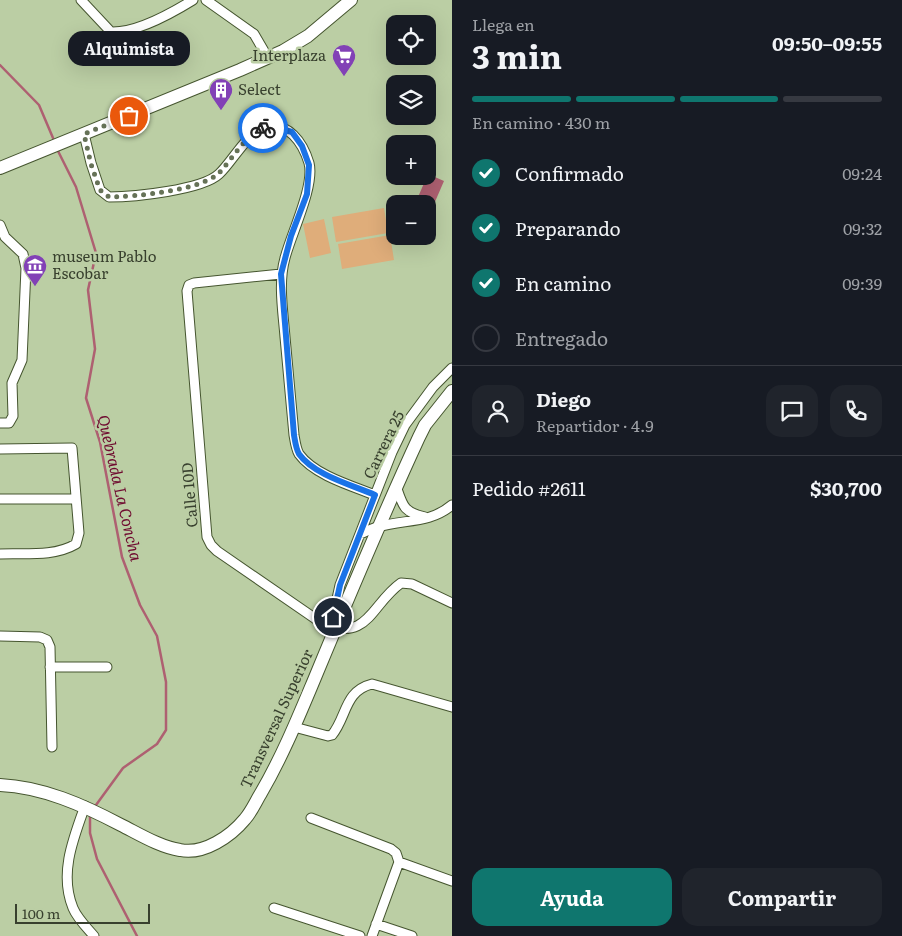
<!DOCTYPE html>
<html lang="es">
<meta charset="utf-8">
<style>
body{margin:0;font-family:Literata,serif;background:#20242c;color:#f1f3f6;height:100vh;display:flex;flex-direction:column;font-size:19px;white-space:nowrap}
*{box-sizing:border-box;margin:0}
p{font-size:16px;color:#9ea1a6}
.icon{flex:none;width:28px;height:28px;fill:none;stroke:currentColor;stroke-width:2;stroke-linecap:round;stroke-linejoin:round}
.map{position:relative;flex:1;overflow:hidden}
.side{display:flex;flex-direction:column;background:#171b24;width:450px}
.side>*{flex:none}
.buttons{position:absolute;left:386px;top:15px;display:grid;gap:10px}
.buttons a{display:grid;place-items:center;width:50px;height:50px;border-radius:10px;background:#171b24;box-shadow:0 5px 20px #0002;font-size:25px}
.scale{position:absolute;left:15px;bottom:12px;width:135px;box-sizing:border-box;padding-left:5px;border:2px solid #38402e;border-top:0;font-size:14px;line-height:18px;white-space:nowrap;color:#38402e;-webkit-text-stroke:4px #bbcea4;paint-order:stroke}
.pin{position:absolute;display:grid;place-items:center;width:42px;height:42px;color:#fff;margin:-21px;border:2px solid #fff;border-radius:50%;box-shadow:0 1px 5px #0007}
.courier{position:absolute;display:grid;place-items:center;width:50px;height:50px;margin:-25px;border:4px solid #1a73e8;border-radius:50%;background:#fff;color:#222;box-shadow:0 1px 6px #0007}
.bubble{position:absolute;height:35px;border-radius:15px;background:#171b24;box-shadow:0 5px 20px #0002;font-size:16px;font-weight:700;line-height:35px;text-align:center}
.summary em{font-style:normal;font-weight:700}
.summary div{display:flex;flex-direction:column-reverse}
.summary{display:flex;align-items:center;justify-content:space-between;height:85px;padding:0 20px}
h1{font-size:32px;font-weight:700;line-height:38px}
.bar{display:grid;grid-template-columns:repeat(4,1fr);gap:8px 5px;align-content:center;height:60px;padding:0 20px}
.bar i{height:6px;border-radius:4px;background:#363941}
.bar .on{background:#0f766e}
.bar p{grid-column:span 4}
.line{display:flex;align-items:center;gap:12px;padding:0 20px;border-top:1px solid #363941}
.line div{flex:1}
.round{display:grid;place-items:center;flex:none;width:52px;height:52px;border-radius:15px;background:#20242c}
ol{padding:0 20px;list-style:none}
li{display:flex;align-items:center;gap:15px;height:55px}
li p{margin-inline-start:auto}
li .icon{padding:5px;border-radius:50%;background:#0f766e;color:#fff;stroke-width:4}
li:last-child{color:#9ea1a6}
li i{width:28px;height:28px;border:2px solid #363941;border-radius:50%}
.cta{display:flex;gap:10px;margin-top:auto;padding:10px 20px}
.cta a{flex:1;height:58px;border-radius:15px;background:#0f766e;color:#fff;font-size:20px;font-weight:700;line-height:58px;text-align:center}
.cta a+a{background:#20242c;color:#f1f3f6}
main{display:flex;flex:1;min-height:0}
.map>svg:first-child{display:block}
.green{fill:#dfad7a}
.water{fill:#ae6071}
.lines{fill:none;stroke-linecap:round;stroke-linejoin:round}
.stream{stroke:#ae6071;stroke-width:2.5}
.street-casing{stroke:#45552f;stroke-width:11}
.secondary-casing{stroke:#45552f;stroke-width:14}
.street{stroke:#fff;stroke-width:9}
.secondary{stroke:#fff;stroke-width:12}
.done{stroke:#667257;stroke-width:5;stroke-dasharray:0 9}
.route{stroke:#1a73e8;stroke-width:6}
.labels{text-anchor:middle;stroke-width:5;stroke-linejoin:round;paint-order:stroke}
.poi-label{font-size:15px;fill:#38402e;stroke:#bbcea4;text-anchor:start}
.street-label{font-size:15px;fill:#38402e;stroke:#bbcea4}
.water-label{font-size:16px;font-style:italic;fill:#6f0b30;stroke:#bbcea4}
</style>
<main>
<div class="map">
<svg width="452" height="936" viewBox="0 0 452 936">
<rect width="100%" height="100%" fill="#bbcea4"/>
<!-- green -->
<path class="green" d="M384,208L388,233L336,242L332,217Z
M324,219L331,253L310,258L303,224Z
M390,235L394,260L342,269L338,244Z"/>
<!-- water -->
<path class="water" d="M428,174L444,181L431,211L428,209V204H415Z"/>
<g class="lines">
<!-- stream -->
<path class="stream" d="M0,65L39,105L53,138
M57,149L76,187L96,253L88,290L95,349L86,398L100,442L122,557L140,605L157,636L166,682V730L157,744L123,768L96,805
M91,813L90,816V833L97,859L137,936"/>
<!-- street casing -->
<g class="street-casing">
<path id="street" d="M81,0L111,32C136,33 172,13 193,0
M206,0L254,34L268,58
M84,134L91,163L100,190L109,197C134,197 202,190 219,174C232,162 247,133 264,128C288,120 303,143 309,163C315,186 291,234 285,258C278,283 283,311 285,337C288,370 291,402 294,435C295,441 296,449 299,454C314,475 352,486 375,495
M0,225L5,237L23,254L26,268L22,360L12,383L13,416L9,423H0
M281,274L194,283L189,285L187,291L207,537L211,545L217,551L323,624C369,642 371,604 401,583L412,584L452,603
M0,449L72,448L79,533L76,544C54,557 25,553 0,554
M396,486C403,506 403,512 425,517
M0,499H76
M360,534C366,532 372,528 378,527C404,519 430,524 452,505
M323,624L330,620L333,617L340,585L392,452L405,425L433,387L452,368
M0,636L40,637L47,640L50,647L52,747
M50,667H107
M294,727L328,736L332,735C347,717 344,691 372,684L452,707
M85,806C73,839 59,874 73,908C77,918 87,928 94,936
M311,818L391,849L396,853L399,862L372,936
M399,862L452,881
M274,908L360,936
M376,924L412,936"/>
</g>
<!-- secondary casing -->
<g class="secondary-casing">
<path id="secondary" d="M0,168L240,70L283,51L308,36L351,0
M0,785C43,787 83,805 121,825C139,834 160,847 180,850C204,855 231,836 245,819C252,811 256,801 261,793C282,757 298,718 314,680C348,598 382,517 419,437L425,425L452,391"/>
</g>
<!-- street -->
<use href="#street" class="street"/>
<!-- secondary -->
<use href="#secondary" class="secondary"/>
</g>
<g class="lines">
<!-- done -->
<path class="done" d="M129,116L84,134L91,164L100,190L109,197C134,197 204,190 220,172C233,158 245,136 263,128"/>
<!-- route -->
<path class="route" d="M263,128L274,127L292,132L302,146L309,165L307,194L291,236L281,274L294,435C295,441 296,449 299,454C314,475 352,485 375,495L340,585L333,617"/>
</g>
<!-- icons -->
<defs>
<g id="supermarket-pin" transform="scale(1.25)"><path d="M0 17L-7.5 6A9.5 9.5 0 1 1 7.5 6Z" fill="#8241b6" stroke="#bbcea4"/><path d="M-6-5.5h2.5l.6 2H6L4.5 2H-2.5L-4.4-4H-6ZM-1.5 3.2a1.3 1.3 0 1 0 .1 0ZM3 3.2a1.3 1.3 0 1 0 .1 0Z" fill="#fff"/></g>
<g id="building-pin" transform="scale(1.25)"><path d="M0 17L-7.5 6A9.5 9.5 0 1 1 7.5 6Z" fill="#8241b6" stroke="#bbcea4"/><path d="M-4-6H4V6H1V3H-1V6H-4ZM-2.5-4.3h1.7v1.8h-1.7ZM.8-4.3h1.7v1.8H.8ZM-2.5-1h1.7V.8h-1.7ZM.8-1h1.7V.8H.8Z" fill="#fff"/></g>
<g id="museum-pin" transform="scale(1.25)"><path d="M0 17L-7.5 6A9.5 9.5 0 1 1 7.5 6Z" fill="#8241b6" stroke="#bbcea4"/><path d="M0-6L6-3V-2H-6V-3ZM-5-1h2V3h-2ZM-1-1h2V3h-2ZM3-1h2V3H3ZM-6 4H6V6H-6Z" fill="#fff"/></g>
</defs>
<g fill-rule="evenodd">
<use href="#supermarket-pin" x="344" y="56"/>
<use href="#building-pin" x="221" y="90"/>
<use href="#museum-pin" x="35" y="266"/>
</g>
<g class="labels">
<!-- poi labels -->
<g class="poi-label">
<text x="326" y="61" text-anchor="end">Interplaza</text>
<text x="238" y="95">Select</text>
<text x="52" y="262">museum Pablo<tspan x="52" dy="17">Escobar</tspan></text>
</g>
<!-- street labels -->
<g class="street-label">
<text transform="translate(384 445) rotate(-64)" y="5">Carrera 25</text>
<text transform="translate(190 495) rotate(-95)" y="5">Calle 10D</text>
<text transform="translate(277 719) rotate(-65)" y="5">Transversal Superior</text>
</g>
<!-- water labels -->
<g class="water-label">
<text transform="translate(120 488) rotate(77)" y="6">Quebrada La Concha</text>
</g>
</g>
</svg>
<div class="buttons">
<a><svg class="icon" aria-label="locate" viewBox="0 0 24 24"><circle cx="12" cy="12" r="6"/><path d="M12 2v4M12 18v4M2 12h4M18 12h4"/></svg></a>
<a><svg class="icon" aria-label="layers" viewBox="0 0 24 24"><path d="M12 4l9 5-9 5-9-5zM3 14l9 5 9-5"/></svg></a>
<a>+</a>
<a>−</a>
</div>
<div class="scale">100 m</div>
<div class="pin" style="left:129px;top:116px;background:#ea580c"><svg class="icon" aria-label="bag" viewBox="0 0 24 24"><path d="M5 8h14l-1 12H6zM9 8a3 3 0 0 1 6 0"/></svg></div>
<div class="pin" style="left:333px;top:617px;background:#1f2937"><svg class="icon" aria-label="home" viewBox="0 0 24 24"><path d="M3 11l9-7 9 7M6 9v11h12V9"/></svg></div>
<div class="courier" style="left:263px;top:128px"><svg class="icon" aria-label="bike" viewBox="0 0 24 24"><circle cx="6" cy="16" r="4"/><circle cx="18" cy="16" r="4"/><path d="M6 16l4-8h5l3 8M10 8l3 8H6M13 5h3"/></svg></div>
<div class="bubble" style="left:68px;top:31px;width:122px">Alquimista</div>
</div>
<section class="side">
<div class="summary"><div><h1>3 min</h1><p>Llega en</p></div><em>09:50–09:55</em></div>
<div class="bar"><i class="on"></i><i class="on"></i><i class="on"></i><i></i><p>En camino · 430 m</p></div>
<ol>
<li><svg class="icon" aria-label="check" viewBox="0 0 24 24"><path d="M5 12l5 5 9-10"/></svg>Confirmado<p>09:24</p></li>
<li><svg class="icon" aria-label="check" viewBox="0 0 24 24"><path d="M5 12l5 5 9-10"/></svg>Preparando<p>09:32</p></li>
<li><svg class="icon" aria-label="check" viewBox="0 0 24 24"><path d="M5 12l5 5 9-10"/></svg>En camino<p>09:39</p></li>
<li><i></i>Entregado</li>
</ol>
<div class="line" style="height:90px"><a class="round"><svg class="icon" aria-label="person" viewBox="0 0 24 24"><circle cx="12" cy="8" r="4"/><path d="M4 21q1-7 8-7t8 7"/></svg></a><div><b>Diego</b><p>Repartidor · 4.9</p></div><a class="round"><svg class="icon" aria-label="chat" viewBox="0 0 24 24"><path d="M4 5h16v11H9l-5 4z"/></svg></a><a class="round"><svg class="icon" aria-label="phone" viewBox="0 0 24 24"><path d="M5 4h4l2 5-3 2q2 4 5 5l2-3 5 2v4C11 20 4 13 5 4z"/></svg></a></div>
<div class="line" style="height:65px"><div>Pedido #2611</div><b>$30,700</b></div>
<div class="cta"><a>Ayuda</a><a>Compartir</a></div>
</section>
</main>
